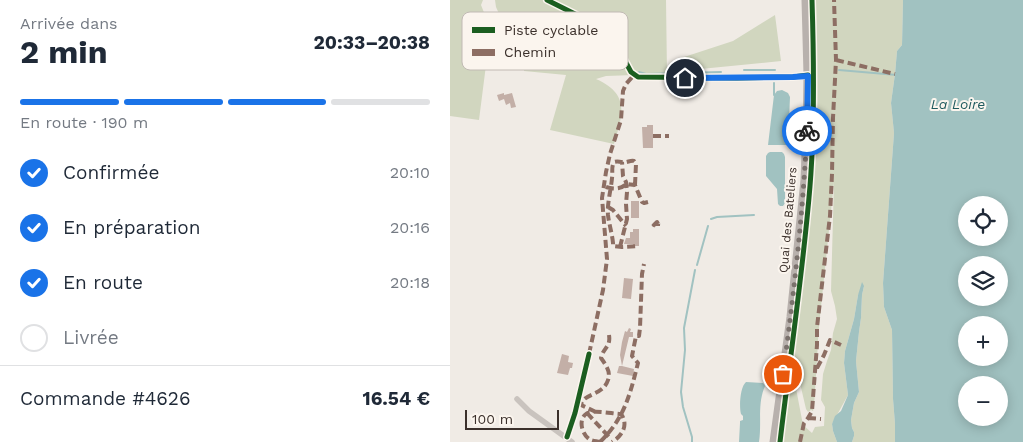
<!DOCTYPE html>
<html lang="fr">
<meta charset="utf-8">
<style>
body{margin:0;font-family:"Work Sans",sans-serif;background:#f2f2f3;color:#1f2937;height:100vh;display:flex;flex-direction:column;font-size:19px;white-space:nowrap}
*{box-sizing:border-box;margin:0}
p{font-size:16px;color:#747a83}
.icon{flex:none;width:28px;height:28px;fill:none;stroke:currentColor;stroke-width:2;stroke-linecap:round;stroke-linejoin:round}
.map{position:relative;flex:1;overflow:hidden}
.sheet{display:flex;flex-direction:column;background:#fff;width:450px}
.sheet>*{flex:none}
.tools{position:absolute;left:508px;top:196px;display:grid;gap:10px}
.tools a{display:grid;place-items:center;width:50px;height:50px;border-radius:50%;background:#fff;box-shadow:0 2px 12px #0003;font-size:25px}
.scale{position:absolute;left:15px;bottom:12px;width:94px;box-sizing:border-box;padding-left:5px;border:2px solid #3b302b;border-top:0;font-size:14px;line-height:18px;white-space:nowrap;color:#3b302b;-webkit-text-stroke:4px #fbf5ee;paint-order:stroke}
.pin{position:absolute;display:grid;place-items:center;width:42px;height:42px;color:#fff;margin:-21px;border:2px solid #fff;border-radius:50%;box-shadow:0 1px 5px #0007}
.courier{position:absolute;display:grid;place-items:center;width:50px;height:50px;margin:-25px;border:4px solid #1a73e8;border-radius:50%;background:#fff;color:#222;box-shadow:0 1px 6px #0007}
.overview em{font-style:normal;font-weight:700}
.overview div{display:flex;flex-direction:column-reverse}
.overview{display:flex;align-items:center;justify-content:space-between;height:85px;padding:0 20px}
h1{font-size:32px;font-weight:700;line-height:38px}
.bar{display:grid;grid-template-columns:repeat(4,1fr);gap:8px 5px;align-content:center;height:60px;padding:0 20px}
.bar i{height:6px;border-radius:4px;background:#e0e1e3}
.bar .current{background:#1a73e8}
.bar p{grid-column:span 4}
.line{display:flex;align-items:center;gap:12px;padding:0 20px;border-top:1px solid #e0e1e3}
.line div{flex:1}
ol{padding:0 20px;list-style:none}
li{display:flex;align-items:center;gap:15px;height:55px}
li p{margin-inline-start:auto}
li .icon{padding:5px;border-radius:50%;background:#1a73e8;color:#fff;stroke-width:4}
li:last-child{color:#747a83}
li i{width:28px;height:28px;border:2px solid #e0e1e3;border-radius:50%}
main{display:flex;flex:1;min-height:0}
.map>svg:first-child{display:block}
.green{fill:#d1d6bf}
.water{fill:#a1c2c1;fill-rule:evenodd}
.lines{fill:none;stroke-linecap:round;stroke-linejoin:round}
.stream{stroke:#a1c2c1;stroke-width:2}
.building{fill:#c3afa7}
.path{stroke:#c2bbb6;stroke-width:1;stroke-dasharray:2.5 2.5;stroke-linecap:butt}
.street{stroke:#c9c3be;stroke-width:5.5}
.primary{stroke:#b8b1ad;stroke-width:9}
.quiet{stroke:#8d6e63;stroke-width:4;stroke-dasharray:8 4;stroke-linecap:butt}
.cycleway-casing{stroke:#fbf5ee;stroke-width:8}
.cycleway{stroke:#1b5e20;stroke-width:5}
.done{stroke:#7a716c;stroke-width:5;stroke-dasharray:0 9}
.route{stroke:#1a73e8;stroke-width:6}
.labels{text-anchor:middle;stroke-width:4;stroke-linejoin:round;paint-order:stroke}
.street-label{font-size:12px;fill:#3b302b;stroke:#fbf5ee}
.water-label{font-size:14px;font-style:italic;fill:#1f5a5e;stroke:#fbf5ee}
.key{fill:#fbf5ee;stroke:#c1bab4;stroke-width:1}
.key-label{font-size:14px;fill:#3b302b}
</style>
<main>
<section class="sheet">
<div class="overview"><div><h1>2 min</h1><p>Arrivée dans</p></div><em>20:33–20:38</em></div>
<div class="bar"><i class="current"></i><i class="current"></i><i class="current"></i><i></i><p>En route · 190 m</p></div>
<ol>
<li><svg class="icon" aria-label="check" viewBox="0 0 24 24"><path d="M5 12l5 5 9-10"/></svg>Confirmée<p>20:10</p></li>
<li><svg class="icon" aria-label="check" viewBox="0 0 24 24"><path d="M5 12l5 5 9-10"/></svg>En préparation<p>20:16</p></li>
<li><svg class="icon" aria-label="check" viewBox="0 0 24 24"><path d="M5 12l5 5 9-10"/></svg>En route<p>20:18</p></li>
<li><i></i>Livrée</li>
</ol>
<div class="line" style="height:65px"><div>Commande #4626</div><b>16.54 €</b></div>
</section>
<div class="map">
<svg width="573" height="442" viewBox="0 0 573 442">
<rect width="100%" height="100%" fill="#f0ebe5"/>
<!-- green -->
<path class="green" d="M0,0H33L31,5L35,15L62,53L63,70L36,65L29,120L0,116Z
M45,0H97L139,21L159,39L184,75L156,76L146,79C180,94 173,114 164,144L100,130L116,75L74,71L73,55L71,48L50,16L46,7Z
M104,0H216L217,74C207,74 192,77 183,70C177,65 170,48 164,41C147,21 127,12 104,0Z
M364,0H453L452,45L447,51L445,74L441,103L444,133L433,283L434,307L442,330L443,399L445,424V442H402L404,436V432L402,428L401,420L404,403L409,392L406,361L409,332L411,318L412,295L414,286L408,295L404,319L395,351L394,363L398,395L382,424L383,431L387,442H331L340,374L342,373L344,378L353,425L362,433L365,427L374,426L375,407L371,400L373,374L377,361L381,350L383,333L387,319L385,306L381,291L384,182L369,326L364,407L363,411L361,410L358,412L356,409L346,366L343,352L361,195L365,101Z
M325,15L331,61L230,71L231,58L283,41Z"/>
<!-- water -->
<path class="water" d="M453,0H573V442H445V424L443,399L442,330L434,307L433,283L444,133L441,103L445,74L447,51L452,45ZM516,205H549V238H516ZM516,265H549V298H516ZM516,325H549V358H516ZM516,385H549V418H516Z
M332,90L338,93L340,97L338,143L336,145H318L324,95L327,91Z
M320,152H332L334,154L335,157V203L333,206H330L328,204L327,189L316,176V156L318,153Z
M412,282L414,286L412,295L411,318L409,332L406,361L409,392L404,403L401,420L402,428L404,432V436L402,442H387L383,431L382,424L385,416L391,411L398,395L394,363L395,351L404,319L408,295Z
M296,382L313,383L315,386C307,404 312,423 309,442H289L290,423V421L293,420V416L291,414C289,407 290,387 296,382Z"/>
<g class="lines">
<!-- stream -->
<path class="stream" d="M123,16L133,22L160,46
M294,70H325
M389,70L447,75
M189,72L196,74L271,72
M324,83V95
M261,219L267,217L304,215
M247,265L258,226
M242,442V437L233,407L231,392L235,350L234,328L245,270"/>
</g>
<!-- building -->
<path class="building" d="M54,93V95L62,93L66,107L61,108L60,103L56,105L54,99L49,101L47,95Z
M197,125H203V148H193L192,127H197Z
M181,201H189V218H181Z
M183,229H189V246H183V244H174L176,238H180V232H183Z
M174,278L183,279L181,299L172,298Z
M179,328L181,329L180,332H183V337H179L172,366L184,369L183,376L167,373L169,366H172L170,355L172,342L175,331L177,332Z
M112,354L119,356L118,362L123,363L122,368H120L118,375L107,373Z"/>
<g class="lines">
<!-- path -->
<path class="path" d="M208,224H211
M201,225H204"/>
<!-- street -->
<path class="street" d="M97,0L139,21L159,39L174,59L181,72L188,77L287,78L343,77L358,75
M67,399L79,411L122,442
M117,437L125,413L139,354"/>
<!-- primary -->
<path class="primary" d="M324,442L341,317L355,180L357,130L358,75L356,0"/>
<!-- quiet -->
<path class="quiet" d="M386,60L445,74
M203,136H219
M185,185L186,164L184,161C180,160 177,163 173,162C169,162 168,161 164,162C161,168 163,172 162,178C161,190 157,203 158,215C159,224 162,233 163,243V246L172,247L189,246
M156,187C162,189 171,190 176,184L185,185L192,202L194,203L198,202
M158,207L163,210L176,226
M208,224L207,222L204,225L208,227V224
M170,247L177,219L176,204L177,192L176,182L173,176L172,162
M139,354L153,290L157,259L152,198L156,172L160,154L171,120L173,91L176,84L184,75
M367,368L374,355L380,340L391,345
M146,412L131,405C133,393 153,396 158,380C161,372 156,365 151,358C153,348 161,347 159,335
M137,413L160,438
M358,418L371,419
M150,442C174,419 180,395 188,363L182,356L186,336H189L190,328L192,274L194,264
M150,442C146,441 142,441 139,439C132,434 128,420 136,414C142,409 163,414 171,414C179,425 172,436 162,442
M350,442L354,423L358,418L362,411L367,345V327L380,216L382,174L383,118L386,60L384,0"/>
<!-- cycleway casing -->
<g class="cycleway-casing">
<path id="cycleway" d="M97,0L139,21L159,39L174,59L181,72L188,77L287,78L343,77L358,75
M117,437L125,413L139,354
M330,442C340,357 353,272 360,186C365,124 364,62 362,0"/>
</g>
<!-- cycleway -->
<use href="#cycleway" class="cycleway"/>
</g>
<g class="lines">
<!-- done -->
<path class="done" d="M333,374C344,293 353,212 357,131"/>
<!-- route -->
<path class="route" d="M235,78L343,77L358,76L357,131"/>
</g>
<g class="labels">
<!-- street labels -->
<g class="street-label">
<text transform="translate(338 220) rotate(-85)" y="4">Quai des Bateliers</text>
</g>
<!-- water labels -->
<g class="water-label">
<text x="508" y="109">La Loire</text>
</g>
</g>
<!-- legend -->
<rect x="12" y="12" width="166" height="58" rx="8" class="key"/>
<rect x="22" y="27" width="23" height="6" fill="#1b5e20"/>
<rect x="22" y="49" width="23" height="7" fill="#8d6e63"/>
<g class="key-label">
<text x="54" y="35">Piste cyclable</text>
<text x="54" y="57">Chemin</text>
</g>
</svg>
<div class="tools">
<a><svg class="icon" aria-label="locate" viewBox="0 0 24 24"><circle cx="12" cy="12" r="6"/><path d="M12 2v4M12 18v4M2 12h4M18 12h4"/></svg></a>
<a><svg class="icon" aria-label="layers" viewBox="0 0 24 24"><path d="M12 4l9 5-9 5-9-5zM3 14l9 5 9-5"/></svg></a>
<a>+</a>
<a>−</a>
</div>
<div class="scale">100 m</div>
<div class="pin" style="left:333px;top:374px;background:#ea580c"><svg class="icon" aria-label="bag" viewBox="0 0 24 24"><path d="M5 8h14l-1 12H6zM9 8a3 3 0 0 1 6 0"/></svg></div>
<div class="pin" style="left:235px;top:78px;background:#1f2937"><svg class="icon" aria-label="home" viewBox="0 0 24 24"><path d="M3 11l9-7 9 7M6 9v11h12V9"/></svg></div>
<div class="courier" style="left:357px;top:131px"><svg class="icon" aria-label="bike" viewBox="0 0 24 24"><circle cx="6" cy="16" r="4"/><circle cx="18" cy="16" r="4"/><path d="M6 16l4-8h5l3 8M10 8l3 8H6M13 5h3"/></svg></div>
</div>
</main>
